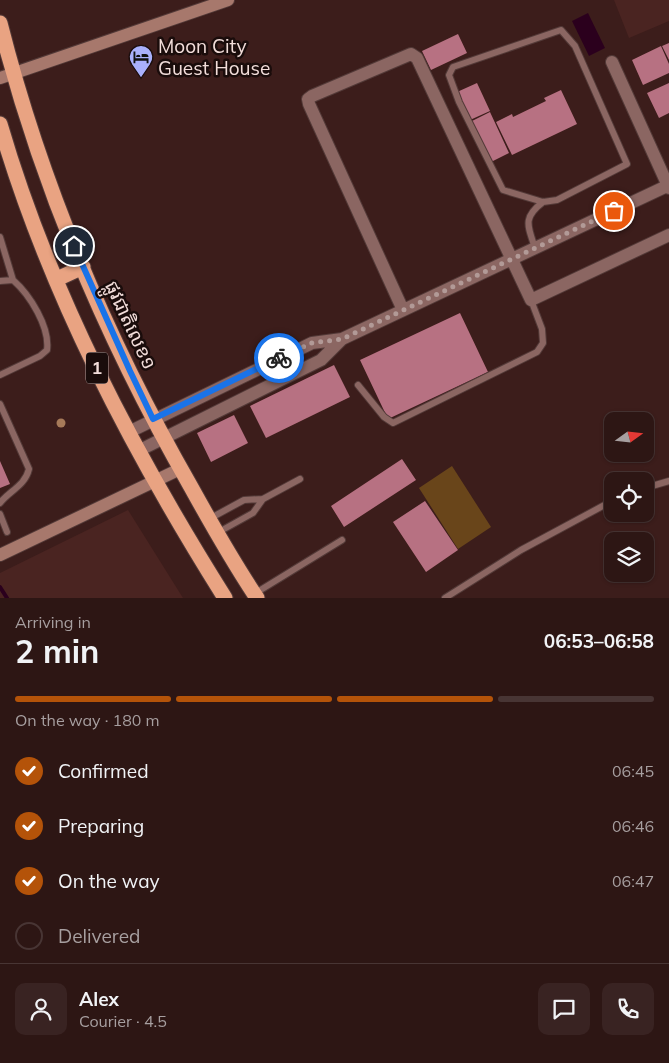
<!DOCTYPE html>
<meta charset="utf-8">
<style>
body{margin:0;font-family:Mulish,"Noto Sans Khmer",sans-serif;background:#392322;color:#f1f3f6;height:100vh;display:flex;flex-direction:column;font-size:19px;white-space:nowrap}
*{box-sizing:border-box;margin:0}
p{font-size:16px;color:#a79fa0}
.icon{flex:none;width:28px;height:28px;fill:none;stroke:currentColor;stroke-width:2;stroke-linecap:round;stroke-linejoin:round}
.map{position:relative;height:598px;overflow:hidden}
.side{display:flex;flex-direction:column;background:#2d1614;flex:1}
.side>*{flex:none}
.needle{width:32px;rotate:75deg}
.controls{position:absolute;left:604px;top:412px;display:grid;gap:10px}
.controls a{display:grid;place-items:center;width:50px;height:50px;border-radius:10px;background:#2d1614;box-shadow:0 1px 4px #0004,0 0 0 1px #483534;font-size:25px}
.pin{position:absolute;display:grid;place-items:center;width:42px;height:42px;color:#fff;margin:-21px;border:2px solid #fff;border-radius:50%;box-shadow:0 1px 5px #0007}
.courier{position:absolute;display:grid;place-items:center;width:50px;height:50px;margin:-25px;border:4px solid #1a73e8;border-radius:50%;background:#fff;color:#222;box-shadow:0 1px 6px #0007}
.overview em{font-style:normal;font-weight:700}
.overview div{display:flex;flex-direction:column-reverse}
.overview{display:flex;align-items:center;justify-content:space-between;height:85px;padding:0 15px}
h1{font-size:32px;font-weight:700;line-height:38px}
.bar{display:grid;grid-template-columns:repeat(4,1fr);gap:8px 5px;align-content:center;height:60px;padding:0 15px}
.bar i{height:6px;border-radius:4px;background:#483534}
.bar .current{background:#b45309}
.bar p{grid-column:span 4}
.line{display:flex;align-items:center;gap:12px;padding:0 15px;border-top:1px solid #483534}
.line div{flex:1}
.round{display:grid;place-items:center;flex:none;width:52px;height:52px;border-radius:10px;background:#392322}
ol{padding:0 15px;list-style:none}
li{display:flex;align-items:center;gap:15px;height:55px}
li p{margin-inline-start:auto}
li .icon{padding:5px;border-radius:50%;background:#b45309;color:#fff;stroke-width:4}
li:last-child{color:#a79fa0}
li i{width:28px;height:28px;border:2px solid #483534;border-radius:50%}
.map>svg:first-child{display:block}
.built{fill:#4a2421}
.green{fill:#69451a}
.water{fill:#2b001d}
.lines{fill:none;stroke-linecap:round;stroke-linejoin:round}
.stream{stroke:#2b001d;stroke-width:4}
.building{fill:#b77182}
.lane-casing{stroke:#533a38;stroke-width:8}
.street-casing{stroke:#533a38;stroke-width:14}
.secondary-casing{stroke:#533a38;stroke-width:14}
.highway-casing{stroke:#533a38;stroke-width:17}
.lane{stroke:#8b6662;stroke-width:6}
.street{stroke:#8b6662;stroke-width:12}
.secondary{stroke:#a7786c;stroke-width:12}
.highway{stroke:#e9a382;stroke-width:15}
.tree{fill:#a67a59}
.done{stroke:#b29a97;stroke-width:5;stroke-dasharray:0 9}
.route{stroke:#1a73e8;stroke-width:6}
.labels{text-anchor:middle;stroke-width:5;stroke-linejoin:round;paint-order:stroke}
.shield{fill:#1a0c0b;stroke:#b19e9c;stroke-width:1}
.shield-label{font-size:18px;font-weight:bold;fill:#f2ddda}
.poi-label{font-size:19px;fill:#f2ddda;stroke:#1a0c0b;text-anchor:start}
.street-label{font-size:19px;fill:#f2ddda;stroke:#1a0c0b}
</style>
<div class="map">
<svg width="669" height="598" viewBox="0 0 669 598">
<rect width="100%" height="100%" fill="#3c1d1b"/>
<!-- built -->
<path class="built" d="M614,0H669V21L629,38Z
M128,510L183,598H0V573Z"/>
<!-- green -->
<path class="green" d="M452,466L491,527L458,549L419,488Z"/>
<!-- water -->
<path class="water" d="M588,13L605,48L589,56L572,21Z"/>
<g class="lines">
<!-- stream -->
<path class="stream" d="M0,587L7,598"/>
</g>
<!-- building -->
<path class="building" d="M458,34L467,53L431,70L422,51Z
M669,43V60L662,46Z
M661,46L669,64V73L643,85L632,60Z
M477,83L490,111L470,120L457,92Z
M669,83V113L659,118L647,93Z
M561,90L577,124L512,155L496,122L512,114L513,117L546,101L544,98Z
M490,112L509,153L491,162L472,121Z
M460,313L488,372L388,419L360,360Z
M334,365L350,397L266,438L250,406Z
M234,415L248,443L211,462L197,433Z
M402,459L416,480L344,527L331,506Z
M0,461L10,484L0,488Z
M425,501L458,550L426,572L393,522Z"/>
<g class="lines">
<!-- lane casing -->
<g class="lane-casing">
<path id="lane" d="M561,30L575,46L627,164L557,200L543,202L503,190L459,102L449,75L453,67Z
M0,237L13,280
M535,248C528,226 522,218 543,202
M0,281L13,280C30,295 50,327 47,350L40,356L0,375
M358,385L384,417L393,423L537,352L543,343L542,329L531,300
M0,404L29,469C25,486 9,491 0,503
M645,488L669,481
M0,514L7,532
M209,519L244,500L263,499L300,479
M217,533L253,513L263,499
M254,594L342,540
M445,598L521,550L612,501"/>
</g>
<!-- street casing -->
<g class="street-casing">
<path id="street" d="M612,62L669,188
M403,310L309,104L308,99L312,96L411,54L417,58L531,300L669,235
M129,432L312,343L342,339
M138,451L321,360L342,339L669,185"/>
</g>
<!-- secondary casing -->
<g class="secondary-casing">
<path id="secondary" d="M0,78L228,0
M0,555L180,469"/>
</g>
<!-- highway casing -->
<g class="highway-casing">
<path id="highway" d="M0,23C41,185 108,342 191,487C212,525 233,562 257,598
M0,124C49,292 132,450 225,598
M57,279L83,267"/>
</g>
<!-- lane -->
<use href="#lane" class="lane"/>
<!-- street -->
<use href="#street" class="street"/>
<!-- secondary -->
<use href="#secondary" class="secondary"/>
<!-- highway -->
<use href="#highway" class="highway"/>
</g>
<!-- trees -->
<circle class="tree" cx="61" cy="423" r="4.5"/>
<g class="lines">
<!-- done -->
<path class="done" d="M279,358L312,343L342,339L614,211"/>
<!-- route -->
<path class="route" d="M74,246L130,371L153,419L279,358"/>
</g>
<!-- icons -->
<defs>
<g id="hotel-pin" transform="scale(1.25)"><path d="M0 17L-7.5 6A9.5 9.5 0 1 1 7.5 6Z" fill="#a9b0fc" stroke="#1a0c0b"/><path d="M-6-4.5h1.5V1H6V5H4.5V3h-9V5H-6ZM-4 0a1.8 1.8 0 1 1 3.6 0ZM.5 0V-2.5h3Q6-2.5 6 0Z" fill="#111"/></g>
</defs>
<g fill-rule="evenodd">
<use href="#hotel-pin" x="141" y="57"/>
</g>
<g class="labels">
<!-- shield labels -->
<rect class="shield" x="86" y="352.5" width="22" height="31" rx="4"/>
<g class="shield-label">
<text x="97" y="374">1</text>
</g>
<!-- poi labels -->
<g class="poi-label">
<text x="158" y="53">Moon City<tspan x="158" dy="22">Guest House</tspan></text>
</g>
<!-- street labels -->
<g class="street-label">
<text transform="translate(131 325) rotate(65)" y="7">ផ្លូវជាតិលេខ១</text>
</g>
</g>
</svg>
<div class="controls">
<a><svg class="needle" viewBox="-14 -14 28 28"><path d="M0-13l5 13h-10z" fill="#e53935"/><path d="M0 13l5-13h-10z" fill="#a79fa0"/></svg></a>
<a><svg class="icon" aria-label="locate" viewBox="0 0 24 24"><circle cx="12" cy="12" r="6"/><path d="M12 2v4M12 18v4M2 12h4M18 12h4"/></svg></a>
<a><svg class="icon" aria-label="layers" viewBox="0 0 24 24"><path d="M12 4l9 5-9 5-9-5zM3 14l9 5 9-5"/></svg></a>
</div>
<div class="pin" style="left:614px;top:211px;background:#ea580c"><svg class="icon" aria-label="bag" viewBox="0 0 24 24"><path d="M5 8h14l-1 12H6zM9 8a3 3 0 0 1 6 0"/></svg></div>
<div class="pin" style="left:74px;top:246px;background:#1f2937"><svg class="icon" aria-label="home" viewBox="0 0 24 24"><path d="M3 11l9-7 9 7M6 9v11h12V9"/></svg></div>
<div class="courier" style="left:279px;top:358px"><svg class="icon" aria-label="bike" viewBox="0 0 24 24"><circle cx="6" cy="16" r="4"/><circle cx="18" cy="16" r="4"/><path d="M6 16l4-8h5l3 8M10 8l3 8H6M13 5h3"/></svg></div>
</div>
<section class="side">
<div class="overview"><div><h1>2 min</h1><p>Arriving in</p></div><em>06:53–06:58</em></div>
<div class="bar"><i class="current"></i><i class="current"></i><i class="current"></i><i></i><p>On the way · 180 m</p></div>
<ol>
<li><svg class="icon" aria-label="check" viewBox="0 0 24 24"><path d="M5 12l5 5 9-10"/></svg>Confirmed<p>06:45</p></li>
<li><svg class="icon" aria-label="check" viewBox="0 0 24 24"><path d="M5 12l5 5 9-10"/></svg>Preparing<p>06:46</p></li>
<li><svg class="icon" aria-label="check" viewBox="0 0 24 24"><path d="M5 12l5 5 9-10"/></svg>On the way<p>06:47</p></li>
<li><i></i>Delivered</li>
</ol>
<div class="line" style="height:90px"><a class="round"><svg class="icon" aria-label="person" viewBox="0 0 24 24"><circle cx="12" cy="8" r="4"/><path d="M4 21q1-7 8-7t8 7"/></svg></a><div><b>Alex</b><p>Courier · 4.5</p></div><a class="round"><svg class="icon" aria-label="chat" viewBox="0 0 24 24"><path d="M4 5h16v11H9l-5 4z"/></svg></a><a class="round"><svg class="icon" aria-label="phone" viewBox="0 0 24 24"><path d="M5 4h4l2 5-3 2q2 4 5 5l2-3 5 2v4C11 20 4 13 5 4z"/></svg></a></div>
</section>
